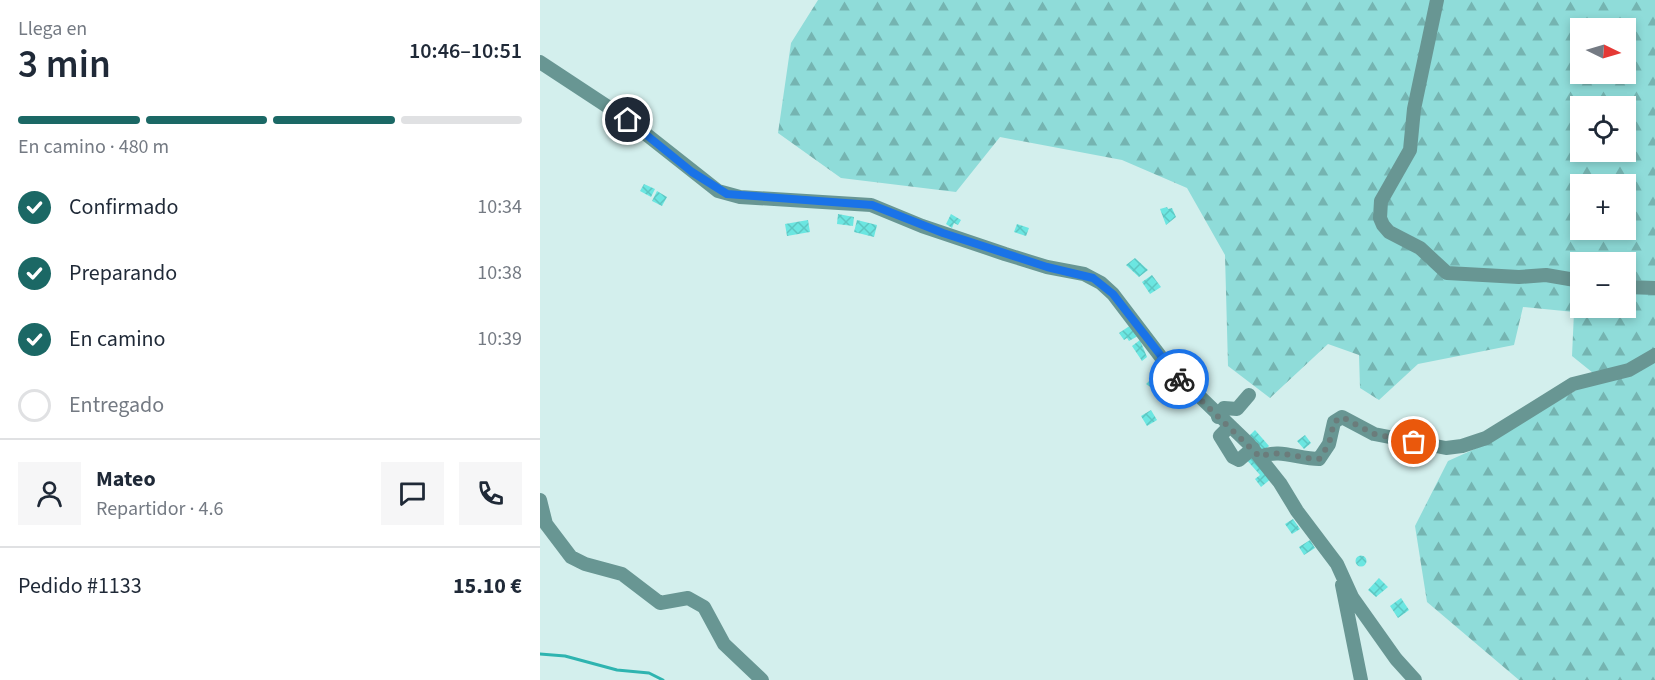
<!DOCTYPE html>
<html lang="es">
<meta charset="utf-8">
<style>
body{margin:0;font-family:"Source Sans 3",sans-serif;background:#f6f6f7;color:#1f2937;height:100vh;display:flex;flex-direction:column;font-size:22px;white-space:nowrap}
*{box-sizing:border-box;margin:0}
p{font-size:20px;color:#747a83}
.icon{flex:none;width:33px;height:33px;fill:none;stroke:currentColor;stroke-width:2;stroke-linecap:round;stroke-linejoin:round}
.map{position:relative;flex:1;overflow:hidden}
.side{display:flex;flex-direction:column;background:#fff;width:540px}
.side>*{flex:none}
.needle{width:39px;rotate:95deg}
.buttons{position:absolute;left:1030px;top:18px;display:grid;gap:12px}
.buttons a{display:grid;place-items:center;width:66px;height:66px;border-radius:0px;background:#fff;box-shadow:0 3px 9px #0003;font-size:30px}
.pin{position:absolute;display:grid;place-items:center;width:51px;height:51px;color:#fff;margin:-26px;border:3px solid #fff;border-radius:50%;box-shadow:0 2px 6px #0007}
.courier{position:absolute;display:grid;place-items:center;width:60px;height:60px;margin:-30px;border:4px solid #1a73e8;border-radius:50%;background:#fff;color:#222;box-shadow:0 2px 8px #0007}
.summary em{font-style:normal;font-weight:600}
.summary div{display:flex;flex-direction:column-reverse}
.summary{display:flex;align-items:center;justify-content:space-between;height:102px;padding:0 18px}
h1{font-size:39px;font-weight:600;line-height:45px}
.bar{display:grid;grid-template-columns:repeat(4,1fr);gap:9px 6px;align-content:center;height:72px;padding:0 18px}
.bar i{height:8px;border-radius:4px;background:#e0e1e3}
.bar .on{background:#1b6865}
.bar p{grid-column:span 4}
.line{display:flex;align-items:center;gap:15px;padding:0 18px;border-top:2px solid #e0e1e3}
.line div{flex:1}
.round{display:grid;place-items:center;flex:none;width:63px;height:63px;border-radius:0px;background:#f6f6f7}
ol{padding:0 18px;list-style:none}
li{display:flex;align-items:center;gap:18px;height:66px}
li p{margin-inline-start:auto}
li .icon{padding:6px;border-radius:50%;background:#1b6865;color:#fff;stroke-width:4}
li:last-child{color:#747a83}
li i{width:33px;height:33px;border:3px solid #e0e1e3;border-radius:50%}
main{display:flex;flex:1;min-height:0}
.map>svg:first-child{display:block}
.forest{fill:url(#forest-firs);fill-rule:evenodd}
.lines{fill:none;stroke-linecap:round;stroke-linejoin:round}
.stream{stroke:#2eb4b0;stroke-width:3}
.building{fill:url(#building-cross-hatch)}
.minor{stroke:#689693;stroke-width:14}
.done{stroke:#6b7c7b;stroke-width:6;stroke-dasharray:0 10.8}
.route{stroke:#1a73e8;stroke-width:8}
</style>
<main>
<section class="side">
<div class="summary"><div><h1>3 min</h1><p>Llega en</p></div><em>10:46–10:51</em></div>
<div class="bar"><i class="on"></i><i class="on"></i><i class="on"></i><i></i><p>En camino · 480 m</p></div>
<ol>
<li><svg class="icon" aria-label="check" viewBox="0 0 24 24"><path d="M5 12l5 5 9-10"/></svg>Confirmado<p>10:34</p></li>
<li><svg class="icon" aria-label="check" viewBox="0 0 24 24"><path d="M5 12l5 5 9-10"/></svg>Preparando<p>10:38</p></li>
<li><svg class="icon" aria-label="check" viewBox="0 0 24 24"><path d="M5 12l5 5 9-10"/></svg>En camino<p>10:39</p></li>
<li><i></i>Entregado</li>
</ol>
<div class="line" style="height:108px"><a class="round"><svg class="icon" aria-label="person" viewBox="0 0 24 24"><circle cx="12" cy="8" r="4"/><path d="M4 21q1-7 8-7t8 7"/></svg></a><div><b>Mateo</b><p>Repartidor · 4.6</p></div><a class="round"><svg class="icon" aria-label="chat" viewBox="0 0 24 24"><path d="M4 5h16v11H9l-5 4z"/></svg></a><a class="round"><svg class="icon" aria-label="phone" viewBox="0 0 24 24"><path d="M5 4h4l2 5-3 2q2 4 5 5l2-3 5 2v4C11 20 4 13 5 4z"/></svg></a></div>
<div class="line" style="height:78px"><div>Pedido #1133</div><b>15.10 €</b></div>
</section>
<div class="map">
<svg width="1115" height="680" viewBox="0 0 1115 680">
<defs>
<pattern id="forest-firs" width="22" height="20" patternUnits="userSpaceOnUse" patternTransform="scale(1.5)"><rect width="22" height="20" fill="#8fdcd9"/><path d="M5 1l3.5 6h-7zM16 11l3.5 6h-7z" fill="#75b4b1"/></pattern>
<pattern id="building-cross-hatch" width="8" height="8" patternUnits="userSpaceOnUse" patternTransform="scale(1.5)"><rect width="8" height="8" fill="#6be6e1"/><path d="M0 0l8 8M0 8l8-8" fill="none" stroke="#5dc6c2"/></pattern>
</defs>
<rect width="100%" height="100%" fill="#d3efed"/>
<!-- forest -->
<path class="forest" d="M278,0H1115V680H979L887,602L875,526L908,461L948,443L1058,377L1032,356L1034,312L983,307L974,345L878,364L839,400L820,388L819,355L788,344L730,398L688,366L685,255L647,188L582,160L460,137L416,192L301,178L238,133L251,43ZM1041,28H1086V74H1041ZM1041,106H1086V152H1041ZM1041,184H1086V230H1041ZM1041,262H1086V308H1041Z"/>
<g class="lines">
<!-- stream -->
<path class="stream" d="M0,654L25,656L77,670L109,673L123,680"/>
</g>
<!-- building -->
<path class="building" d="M104,184L115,189L111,197L100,191Z
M117,191L127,197L122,206L112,201Z
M627,207L628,209L632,208L636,217L626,225L620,209Z
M298,214L314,217L313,226L297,224Z
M411,214L421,220L418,225L414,223L412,228L406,224Z
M268,220L270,232L247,236L245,224Z
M317,220L337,225L334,237L314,232Z
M477,224L489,228L486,236L474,232Z
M595,258L608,270L599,277L586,265Z
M612,275L621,287L610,294L602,282Z
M591,325L598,336L589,341L587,338L584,340L579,333Z
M600,340L607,357L602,361L592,346Z
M621,370L631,381L624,388L619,383L617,386L622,389L619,393L606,384Z
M611,410L617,420L607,426L601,416Z
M715,430L729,446L722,452L708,437Z
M765,435L771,443L764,449L757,441Z
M712,453L732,478L721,487L715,479L720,475L705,458Z
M753,519L760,529L752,534L745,524Z
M770,540L775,548L764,555L759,547Z
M815.5 561a5.5 5.5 0 1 1 11 0a5.5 5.5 0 1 1-11 0Z
M839,578L848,587L836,597L828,590Z
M861,598L869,610L858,618L850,606Z"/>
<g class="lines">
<!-- minor -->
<path class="minor" d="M897,0L874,109L870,150L841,201L840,218L843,225L849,232L880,248L907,273L979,277L1006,275L1041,281
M0,62L88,120L178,191L200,197L331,205L382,226L465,254L507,267L544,274L561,283L573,294L627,365L709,444L740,483L757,511L797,564L812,597L856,659L875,680
M1086,287L1115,288
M678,417L684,408L697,409L709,395
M689,427L680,436L693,457L699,460L713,448
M720,457C739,448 758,459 779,459L789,444L794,422L802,417L834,434L906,448L922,446L946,438L1033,384L1089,370L1115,355
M0,500L6,524L31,557L45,564L82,574L120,603L148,598L164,607L184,644L222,680
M802,585L821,680"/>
</g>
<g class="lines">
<!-- done -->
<path class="done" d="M639,379L720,457C739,448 758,459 779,459L789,444L794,422L802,417L834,434L874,442"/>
<!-- route -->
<path class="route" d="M88,120L152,172L187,194L332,205L403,233L507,267L553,278L573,294L639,379"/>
</g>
</svg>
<div class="buttons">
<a><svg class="needle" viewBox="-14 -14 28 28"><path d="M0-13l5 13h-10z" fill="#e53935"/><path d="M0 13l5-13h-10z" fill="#747a83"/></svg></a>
<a><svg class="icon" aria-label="locate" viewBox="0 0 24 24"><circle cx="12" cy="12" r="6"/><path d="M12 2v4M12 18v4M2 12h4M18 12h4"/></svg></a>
<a>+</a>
<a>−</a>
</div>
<div class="pin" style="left:874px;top:442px;background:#ea580c"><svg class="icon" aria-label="bag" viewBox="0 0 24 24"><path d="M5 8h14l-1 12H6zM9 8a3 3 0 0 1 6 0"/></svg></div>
<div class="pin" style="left:88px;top:120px;background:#1f2937"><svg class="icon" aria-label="home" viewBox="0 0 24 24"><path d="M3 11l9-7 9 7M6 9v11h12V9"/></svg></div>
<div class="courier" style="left:639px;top:379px"><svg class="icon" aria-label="bike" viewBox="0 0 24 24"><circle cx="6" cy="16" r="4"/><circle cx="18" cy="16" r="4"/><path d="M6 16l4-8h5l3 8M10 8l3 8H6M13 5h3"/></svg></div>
</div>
</main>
